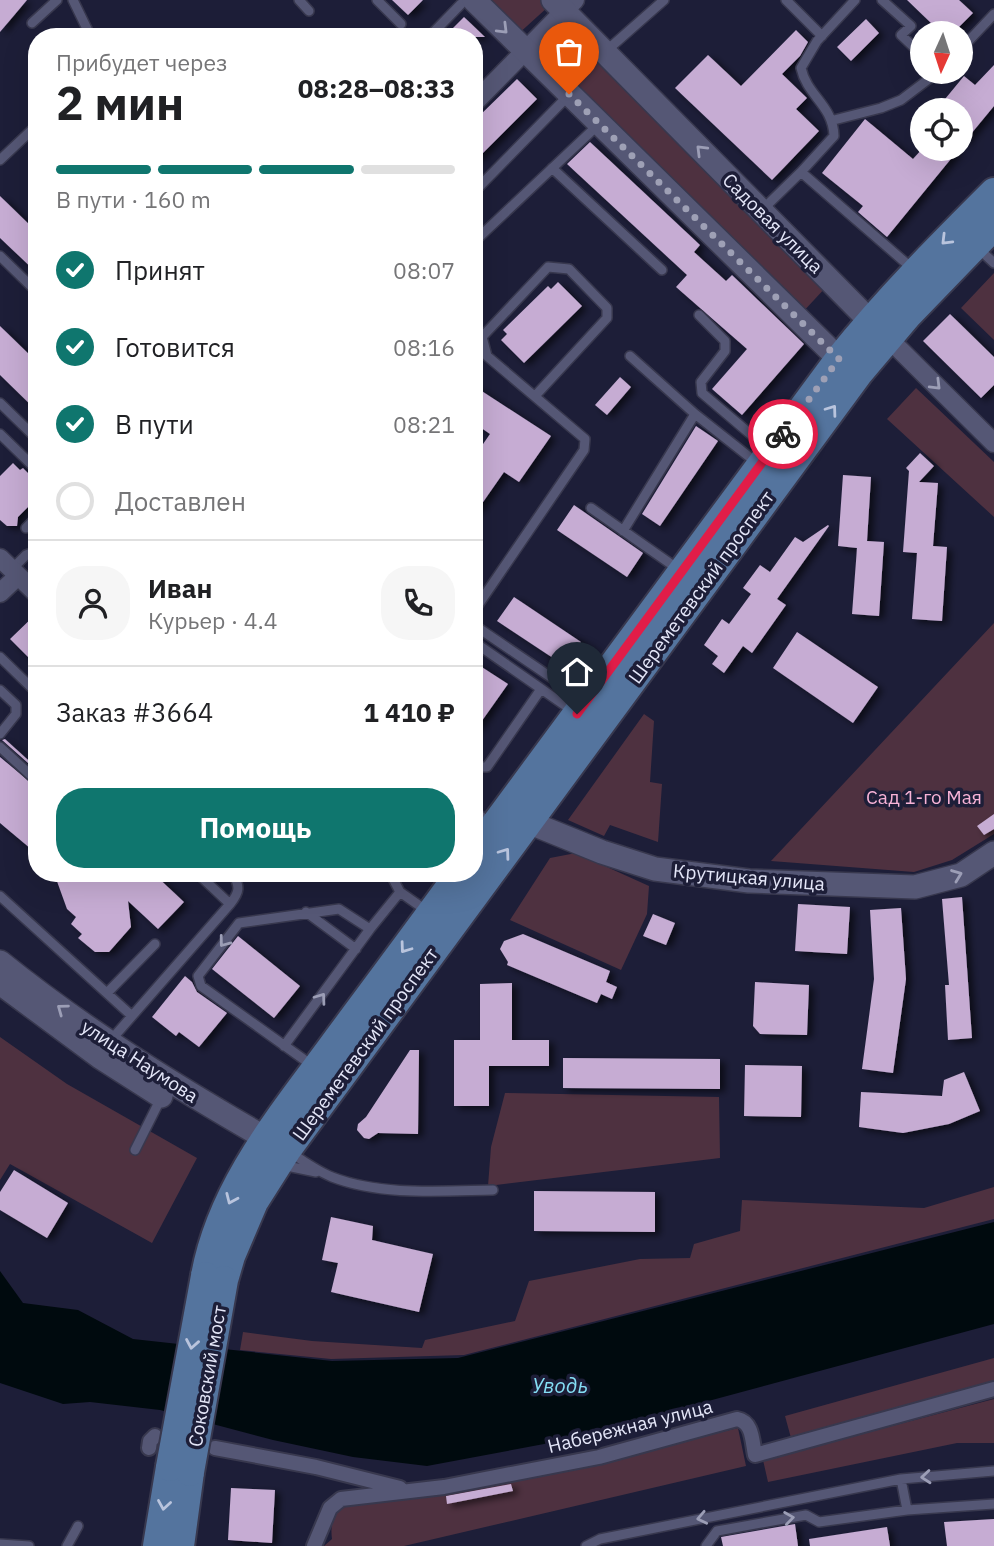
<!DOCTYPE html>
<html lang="ru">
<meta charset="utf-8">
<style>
body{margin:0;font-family:"IBM Plex Sans",sans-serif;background:#f6f6f6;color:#202124;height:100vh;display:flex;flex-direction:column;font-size:26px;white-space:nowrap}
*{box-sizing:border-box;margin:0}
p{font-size:23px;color:#757577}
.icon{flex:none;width:38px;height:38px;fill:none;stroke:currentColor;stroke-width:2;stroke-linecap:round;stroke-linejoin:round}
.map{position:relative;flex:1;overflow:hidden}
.details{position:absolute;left:28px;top:28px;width:455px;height:854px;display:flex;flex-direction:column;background:#fff;border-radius:28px;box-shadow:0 7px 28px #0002}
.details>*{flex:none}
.needle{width:46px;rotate:183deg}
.fabs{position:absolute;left:910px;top:21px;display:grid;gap:14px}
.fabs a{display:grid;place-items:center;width:63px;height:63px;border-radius:50%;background:#fff;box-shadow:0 7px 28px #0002;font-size:35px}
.pin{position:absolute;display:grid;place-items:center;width:60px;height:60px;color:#fff;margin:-72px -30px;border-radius:50% 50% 50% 0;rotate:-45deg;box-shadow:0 0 7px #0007}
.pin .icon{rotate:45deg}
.courier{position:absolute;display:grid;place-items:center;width:70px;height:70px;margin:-35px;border:5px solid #e11d48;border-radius:50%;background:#fff;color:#222;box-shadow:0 2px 9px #0007}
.summary em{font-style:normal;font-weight:700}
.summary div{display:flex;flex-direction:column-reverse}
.summary{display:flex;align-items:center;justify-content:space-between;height:119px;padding:0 28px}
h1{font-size:46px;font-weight:700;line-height:52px}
.bar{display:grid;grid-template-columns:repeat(4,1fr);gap:10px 7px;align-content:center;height:84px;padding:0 28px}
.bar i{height:9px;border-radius:5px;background:#e0e0e0}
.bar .current{background:#0f766e}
.bar p{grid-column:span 4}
.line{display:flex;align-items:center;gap:18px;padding:0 28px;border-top:2px solid #e0e0e0}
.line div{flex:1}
.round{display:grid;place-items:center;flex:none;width:74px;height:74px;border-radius:28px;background:#f6f6f6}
ol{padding:0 28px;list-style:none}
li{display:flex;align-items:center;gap:21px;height:77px}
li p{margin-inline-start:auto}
li .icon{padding:7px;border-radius:50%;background:#0f766e;color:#fff;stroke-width:4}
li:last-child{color:#757577}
li i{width:38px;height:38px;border:4px solid #e0e0e0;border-radius:50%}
.cta{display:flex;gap:14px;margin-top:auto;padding:14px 28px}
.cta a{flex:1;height:80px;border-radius:28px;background:#0f766e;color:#fff;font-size:28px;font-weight:700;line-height:80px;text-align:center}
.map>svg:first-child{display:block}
.green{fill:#4e3140}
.water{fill:#000a0e}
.building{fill:#c6acd3;filter:url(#shadow)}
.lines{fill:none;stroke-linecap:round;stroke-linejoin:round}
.service-casing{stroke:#38384e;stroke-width:12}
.pedestrian-casing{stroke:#38384e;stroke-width:18}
.minor-casing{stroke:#38384e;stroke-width:21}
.tertiary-casing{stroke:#38384e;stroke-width:26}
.primary-casing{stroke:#38384e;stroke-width:32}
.service{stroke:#555775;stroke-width:9}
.pedestrian{stroke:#555775;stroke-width:14}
.minor{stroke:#555775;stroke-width:18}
.tertiary{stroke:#555775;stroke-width:23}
.primary{stroke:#54749e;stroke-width:28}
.primary-bridge-casing{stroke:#38384e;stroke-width:32;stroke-linecap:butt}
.primary-bridge{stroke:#54749e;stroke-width:28}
.oneway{stroke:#9c9eb6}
.oneway2{stroke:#b9c4dd}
.done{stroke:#9ea0b5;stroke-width:7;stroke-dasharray:0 12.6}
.route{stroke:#e11d48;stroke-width:9}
.labels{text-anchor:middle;stroke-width:7;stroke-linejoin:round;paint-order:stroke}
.street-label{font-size:19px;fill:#e4e6f8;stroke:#1d1e38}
.park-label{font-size:19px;fill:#f8b3d7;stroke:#1d1e38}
.water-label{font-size:21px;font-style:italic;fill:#85def4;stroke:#1d1e38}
</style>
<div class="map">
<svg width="994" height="1546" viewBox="0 0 994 1546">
<defs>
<filter id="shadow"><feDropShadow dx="5" dy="3" stdDeviation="3.5" flood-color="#0009"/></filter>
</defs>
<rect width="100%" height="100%" fill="#1d1e38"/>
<!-- green -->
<path class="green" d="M480,0H543L549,6L516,36Z
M564,17L827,286L801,314L531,45Z
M994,273V340L961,308Z
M916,388L994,462V517L887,419Z
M994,623V834L952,860L914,872L771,861Z
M644,714L654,721L650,782L662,784L658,842L610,825L604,836L568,820Z
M576,853L649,886L647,914L621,970L510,920L550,858Z
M0,1037L67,1084L197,1158L152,1243L10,1164L0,1180Z
M505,1093L719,1097L720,1158L488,1186L491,1147Z
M994,1187V1219L464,1355L331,1359L240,1350L243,1332L312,1341L422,1348L425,1340L515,1321L529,1281L640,1259L690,1258L694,1244L740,1231L742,1200L924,1208Z
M994,1358V1381L791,1438L785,1416Z
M994,1399V1443H957L768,1482L763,1460Z
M738,1428L746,1466L404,1546H324L332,1539C330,1524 333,1512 346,1504L598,1462Z"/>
<!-- water -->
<path class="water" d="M994,1222V1324L560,1441L427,1466L353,1457L273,1440L160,1410L90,1402L63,1404L0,1383V1271L23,1303L78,1310L133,1339L332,1361L458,1358Z"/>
<!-- building -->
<path class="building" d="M0,0H27L0,32Z
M392,0H423L408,15Z
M907,0H959L973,13L953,33H922L931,23Z
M464,17L485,37H444Z
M866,19L879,33L851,61L837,47Z
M796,30L808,42L800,56L782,74L807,98L796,109L819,131L772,180L675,88L708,55L741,86Z
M994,65V106L961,146V110H936L964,76L975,85Z
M517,79L537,99L474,162V121Z
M865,119L913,159L922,149H959L887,237L858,212L863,206L822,173Z
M590,142L700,245L694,252L726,281L732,275L804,344L742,415L712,389L747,349L676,287L687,275L567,164Z
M0,196L37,232V273L0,238Z
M558,282L582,306L524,363L501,340L507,334L503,330L548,286L551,289Z
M950,314L994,357V385L981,398L923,341Z
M0,326L37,362V411L0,375Z
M620,377L631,387L607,415L595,405Z
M474,386L551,436L519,482L504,472L474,515V457L490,434L474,423Z
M696,426L718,441L660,526L642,514Z
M920,453L934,466L919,482L938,483L933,546L947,547L942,621L912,619L917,553L903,552L909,471L906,468Z
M13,463L20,470L23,468L37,482V498L18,517L17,526H7L0,520V476Z
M843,475L871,477L867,541L884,542L879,616L852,614L857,548L838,546Z
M574,505L643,553L627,577L557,530Z
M828,525L829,526L777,599L786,605L752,653L743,646L724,673L712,664L718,656L704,645L722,619L729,624L751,594L743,588L760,565L770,572L795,537L803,542Z
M514,597L581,642L565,666L497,621Z
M37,613V666L10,639Z
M797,632L878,687L853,723L773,668Z
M474,662L508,684L474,732Z
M5,739L37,768V771L2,740Z
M0,757L37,788V854L0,823Z
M994,814V829L984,835L977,826Z
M54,873H153L184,902L158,929L128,901L131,927L109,952H95L78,938L82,934L71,924L76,917L67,909Z
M962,897L972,1038L948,1040L945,985H949L942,899Z
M798,904L850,907L847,954L795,951Z
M901,908L906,979L893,1073L862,1069L874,979L870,910Z
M653,914L675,923L666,945L643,936Z
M523,934L610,971L606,982L617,987L612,999L601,994L597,1003L507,965L508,962L500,949L504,941Z
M238,936L300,986L274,1018L212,969Z
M185,976L192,982L197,992L227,1013L199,1047L179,1032L176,1036L152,1017Z
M755,982L809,985L807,1035L760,1034L753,1026Z
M512,983V1040H549V1066H489V1106H454V1040H480V984Z
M410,1050H419L418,1134L378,1133L369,1139L364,1138L357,1130L358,1124L366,1117Z
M563,1058L720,1059V1089L563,1088Z
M745,1065L802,1066L801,1117L744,1116Z
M964,1072L980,1111L949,1124L903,1133L859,1127L861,1092L942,1096L944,1080Z
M14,1170L68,1203L47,1238L0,1210V1192Z
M534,1191L655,1192V1232L534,1231Z
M331,1217L373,1226L372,1240L433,1254L419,1312L331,1292L338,1263L322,1260Z
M511,1484L513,1491L447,1504L446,1496Z
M231,1488L275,1490L272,1543L228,1540Z
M994,1519V1546H947L944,1522Z
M795,1524L798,1546H723L721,1537Z
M887,1527L890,1546H810L809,1539Z"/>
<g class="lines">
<!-- service casing -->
<g class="service-casing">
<path id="service" d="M73,0L91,37
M299,0L309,11
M377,0L401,24
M786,0L822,36
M855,0L817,41L801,68C807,96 833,105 834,136L801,172L914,270
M882,0L911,26L901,35L922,55
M32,23L57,0
M429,37L461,4
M961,49L994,14
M605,52L664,0
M834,120L881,108L901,100L938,72
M0,160L37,125
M552,168L662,270
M474,192L568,96
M762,210L801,172
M474,242L598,125
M979,249L994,263
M0,256L37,292
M699,315L725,341V351L701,382L702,393L769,450
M630,356L695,414L757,463
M0,403L37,439
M0,434L37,470
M591,508L678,569
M26,528L37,517
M623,531L695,414
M12,569L26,555L37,551
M474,611L584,450L585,439L487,356L482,337L548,267L569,269L607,308V318L535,396
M474,625L552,678
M474,642L573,711
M0,657L37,693
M0,690L16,705V714L0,734
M0,747L37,781
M474,767H487L541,689
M474,811L490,823
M390,873L400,892L427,911
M0,896L132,1016
M230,904C240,892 240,887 233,873
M306,912L356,949
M107,993L155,944
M111,1040L230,904L197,873
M284,1046L370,929
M313,1066L201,986L198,976L239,923L339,909L370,929L400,892
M135,1150L161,1098
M290,1152C303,1161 317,1171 332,1177C381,1196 441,1191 493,1190
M282,1165L316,1172
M901,1479L907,1510
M0,1544L29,1546
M67,1546L78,1526
M586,1546L600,1539L901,1479L994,1471
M706,1546L717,1531L806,1515L819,1522L907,1510L994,1504"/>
</g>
<!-- pedestrian casing -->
<g class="pedestrian-casing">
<path id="pedestrian" d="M149,1448L150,1441L155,1436
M215,1448L316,1467L400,1488
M314,1546L330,1508L341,1499L444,1487L599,1457L737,1419C753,1422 752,1441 755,1455L994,1389"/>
</g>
<!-- minor casing -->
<g class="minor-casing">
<path id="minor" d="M474,103L575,0
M882,332L994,443
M0,558L37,594
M0,593L18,576"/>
</g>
<!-- tertiary casing -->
<g class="tertiary-casing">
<path id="tertiary" d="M474,0L839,359
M553,0L870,321
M528,822L602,852L655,869L749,881L915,887L961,875L994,853
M0,962C88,1033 183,1091 281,1147
M0,983L100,1057L161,1096"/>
</g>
<!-- primary casing -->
<g class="primary-casing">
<path id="primary" d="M474,853L839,359C887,299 940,246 994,192
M205,1276C221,1187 281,1116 333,1045C375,988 418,931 460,873
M224,1280L231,1256L254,1202L287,1150L859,373L908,315L994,226
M157,1546L170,1467
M180,1546L190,1472"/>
</g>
<!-- service -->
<use href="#service" class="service"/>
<!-- pedestrian -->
<use href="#pedestrian" class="pedestrian"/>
<!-- minor -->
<use href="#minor" class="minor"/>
<!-- tertiary -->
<use href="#tertiary" class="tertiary"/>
<!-- primary -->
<use href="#primary" class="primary"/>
<!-- primary-bridge casing -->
<g class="primary-bridge-casing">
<path id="primary-bridge" d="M170,1467L205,1276
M190,1472L224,1280"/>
</g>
<!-- primary-bridge -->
<use href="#primary-bridge" class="primary-bridge"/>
</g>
<!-- one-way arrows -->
<defs><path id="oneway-chevron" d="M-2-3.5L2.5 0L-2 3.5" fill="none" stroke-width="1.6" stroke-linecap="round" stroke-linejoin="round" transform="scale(1.75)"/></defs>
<g class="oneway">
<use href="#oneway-chevron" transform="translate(503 29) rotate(45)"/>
<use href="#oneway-chevron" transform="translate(701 150) rotate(-135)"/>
<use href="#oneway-chevron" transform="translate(936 385) rotate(45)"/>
<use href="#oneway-chevron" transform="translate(957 875) rotate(-21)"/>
<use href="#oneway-chevron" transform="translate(224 942) rotate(127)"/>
<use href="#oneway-chevron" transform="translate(321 998) rotate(-54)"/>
<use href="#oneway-chevron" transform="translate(62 1009) rotate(-144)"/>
<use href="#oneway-chevron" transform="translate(926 1477) rotate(175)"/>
<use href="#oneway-chevron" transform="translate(702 1518) rotate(168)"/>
<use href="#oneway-chevron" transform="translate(789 1518) rotate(-8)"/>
</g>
<g class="oneway2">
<use href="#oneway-chevron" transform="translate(946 240) rotate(135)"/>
<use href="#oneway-chevron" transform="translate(832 410) rotate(-54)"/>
<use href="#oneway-chevron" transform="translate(505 853) rotate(-54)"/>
<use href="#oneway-chevron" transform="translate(405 948) rotate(126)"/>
<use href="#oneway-chevron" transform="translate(231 1199) rotate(114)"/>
<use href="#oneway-chevron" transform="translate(192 1344) rotate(100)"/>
<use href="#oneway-chevron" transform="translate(164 1505) rotate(99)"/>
</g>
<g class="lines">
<!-- done -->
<path class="done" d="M569,94L839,359L783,434"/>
<!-- route -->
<path class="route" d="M577,714L783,434"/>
</g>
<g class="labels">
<!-- street labels -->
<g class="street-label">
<text transform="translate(773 223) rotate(45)" y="7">Садовая улица</text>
<text transform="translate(701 587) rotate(-54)" y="7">Шереметевский проспект</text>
<text transform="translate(749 877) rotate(5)" y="7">Крутицкая улица</text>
<text transform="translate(365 1044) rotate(-54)" y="7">Шереметевский проспект</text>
<text transform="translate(140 1061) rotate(33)" y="7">улица Наумова</text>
<text transform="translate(207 1376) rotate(-80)" y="7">Соковский мост</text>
<text transform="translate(630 1426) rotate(-14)" y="7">Набережная улица</text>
</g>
<!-- park labels -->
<g class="park-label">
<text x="924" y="804">Сад 1-го Мая</text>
</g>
<!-- water labels -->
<g class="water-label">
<text x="560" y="1393">Уводь</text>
</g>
</g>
</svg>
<div class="fabs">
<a><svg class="needle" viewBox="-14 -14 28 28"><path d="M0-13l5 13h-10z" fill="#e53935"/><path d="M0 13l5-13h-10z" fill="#757577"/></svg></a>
<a><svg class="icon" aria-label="locate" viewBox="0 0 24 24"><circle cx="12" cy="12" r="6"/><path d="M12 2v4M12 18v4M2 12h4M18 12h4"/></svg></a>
</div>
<div class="pin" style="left:569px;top:94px;background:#ea580c"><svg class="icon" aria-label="bag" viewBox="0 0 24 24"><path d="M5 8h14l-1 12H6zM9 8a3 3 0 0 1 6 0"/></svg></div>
<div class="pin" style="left:577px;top:714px;background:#1f2937"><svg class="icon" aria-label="home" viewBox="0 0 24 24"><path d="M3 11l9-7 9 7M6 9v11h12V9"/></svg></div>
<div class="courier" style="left:783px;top:434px"><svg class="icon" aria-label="bike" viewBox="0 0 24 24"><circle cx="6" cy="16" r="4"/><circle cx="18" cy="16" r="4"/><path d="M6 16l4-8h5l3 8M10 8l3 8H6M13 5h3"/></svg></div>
<section class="details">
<div class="summary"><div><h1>2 мин</h1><p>Прибудет через</p></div><em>08:28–08:33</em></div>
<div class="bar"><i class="current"></i><i class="current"></i><i class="current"></i><i></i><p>В пути · 160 m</p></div>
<ol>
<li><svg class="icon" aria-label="check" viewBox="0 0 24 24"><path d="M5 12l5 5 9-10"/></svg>Принят<p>08:07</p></li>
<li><svg class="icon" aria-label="check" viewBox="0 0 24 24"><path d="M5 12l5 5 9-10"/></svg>Готовится<p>08:16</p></li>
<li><svg class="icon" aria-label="check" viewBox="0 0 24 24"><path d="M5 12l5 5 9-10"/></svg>В пути<p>08:21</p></li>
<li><i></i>Доставлен</li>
</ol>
<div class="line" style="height:126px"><a class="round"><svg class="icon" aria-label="person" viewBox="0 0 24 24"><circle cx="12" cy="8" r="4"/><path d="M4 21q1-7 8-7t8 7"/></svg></a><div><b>Иван</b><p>Курьер · 4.4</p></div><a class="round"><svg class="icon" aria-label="phone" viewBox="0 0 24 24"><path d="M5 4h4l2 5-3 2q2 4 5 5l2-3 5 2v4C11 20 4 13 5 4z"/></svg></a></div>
<div class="line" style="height:91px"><div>Заказ #3664</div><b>1 410 ₽</b></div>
<div class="cta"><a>Помощь</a></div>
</section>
</div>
